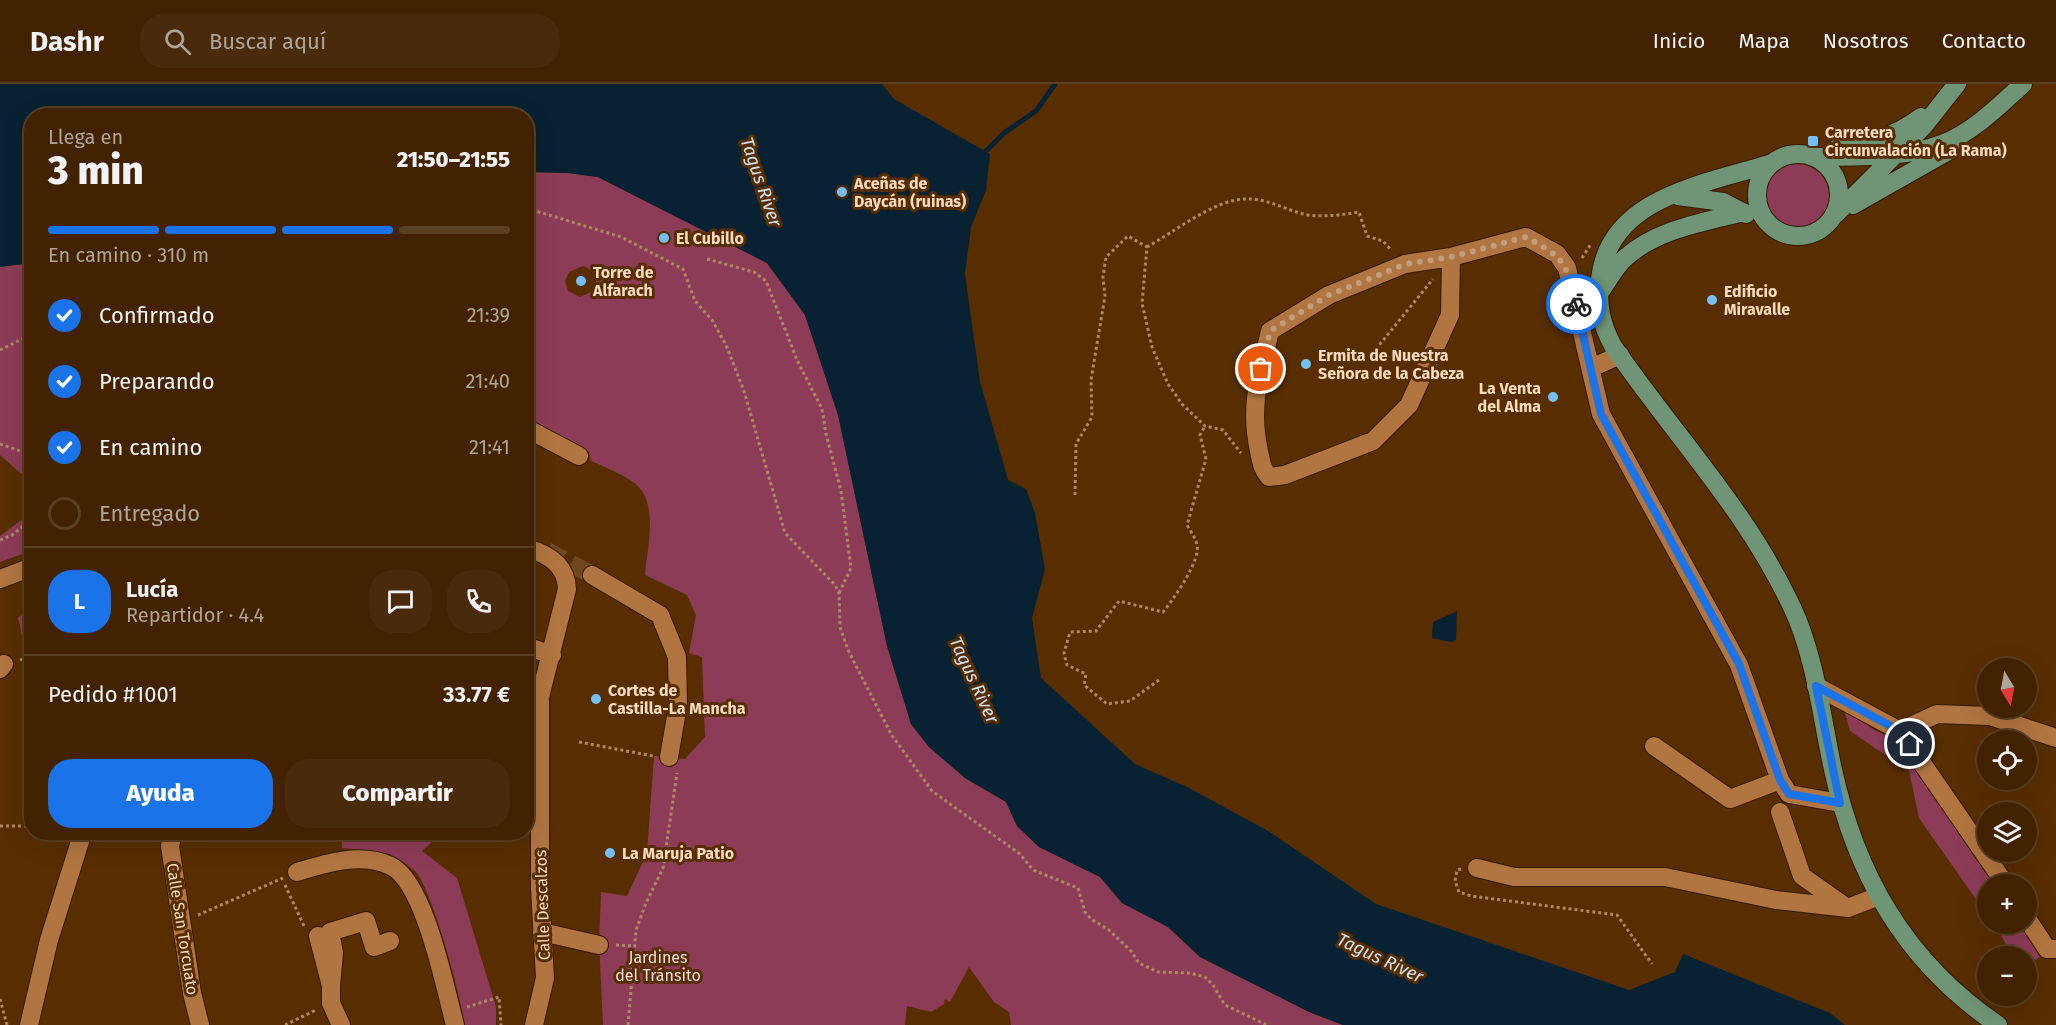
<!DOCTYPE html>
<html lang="es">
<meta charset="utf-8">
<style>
body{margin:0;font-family:"Fira Sans",sans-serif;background:#492a0a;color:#f1f3f6;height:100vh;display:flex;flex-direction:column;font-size:22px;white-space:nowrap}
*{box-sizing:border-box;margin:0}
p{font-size:20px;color:#aea499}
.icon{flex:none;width:33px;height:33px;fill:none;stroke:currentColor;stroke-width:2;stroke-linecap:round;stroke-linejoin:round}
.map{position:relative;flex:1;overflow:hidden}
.drawer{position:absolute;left:24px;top:24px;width:510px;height:732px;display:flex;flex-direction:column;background:#422200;border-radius:24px;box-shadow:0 6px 24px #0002,0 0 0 2px #5a3f22}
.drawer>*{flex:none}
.needle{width:39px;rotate:170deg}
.tools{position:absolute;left:1977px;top:574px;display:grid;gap:12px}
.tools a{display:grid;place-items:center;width:60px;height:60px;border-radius:50%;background:#422200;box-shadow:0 6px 24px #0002,0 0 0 2px #5a3f22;font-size:30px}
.pin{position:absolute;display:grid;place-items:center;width:51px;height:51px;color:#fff;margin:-26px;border:3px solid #fff;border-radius:50%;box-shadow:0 2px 6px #0007}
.courier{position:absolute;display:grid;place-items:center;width:60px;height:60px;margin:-30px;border:4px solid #1a73e8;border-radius:50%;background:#fff;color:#222;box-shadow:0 2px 8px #0007}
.head em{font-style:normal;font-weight:800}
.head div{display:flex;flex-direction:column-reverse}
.head{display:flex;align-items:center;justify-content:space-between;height:102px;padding:0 24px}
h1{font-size:39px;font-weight:800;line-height:45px}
.bar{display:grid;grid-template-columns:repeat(4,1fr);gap:9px 6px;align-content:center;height:72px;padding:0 24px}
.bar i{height:8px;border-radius:4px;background:#5a3f22}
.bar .on{background:#1a73e8}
.bar p{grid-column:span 4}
.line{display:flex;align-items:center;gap:15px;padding:0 24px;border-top:2px solid #5a3f22}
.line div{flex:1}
.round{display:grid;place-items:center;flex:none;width:63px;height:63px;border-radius:24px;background:#492a0a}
ol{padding:0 24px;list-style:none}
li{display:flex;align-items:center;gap:18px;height:66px}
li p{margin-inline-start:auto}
li .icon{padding:6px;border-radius:50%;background:#1a73e8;color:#fff;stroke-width:4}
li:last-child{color:#aea499}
li i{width:33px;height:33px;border:3px solid #5a3f22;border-radius:50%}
.primary-button{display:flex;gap:12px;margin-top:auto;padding:12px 24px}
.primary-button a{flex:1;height:69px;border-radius:24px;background:#1a73e8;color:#fff;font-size:24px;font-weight:800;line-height:69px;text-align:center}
.primary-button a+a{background:#492a0a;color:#f1f3f6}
header{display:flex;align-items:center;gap:36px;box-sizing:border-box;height:84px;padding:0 30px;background:#422200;border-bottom:2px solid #5a3f22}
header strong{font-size:28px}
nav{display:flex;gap:33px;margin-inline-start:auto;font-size:21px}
.search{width:420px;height:54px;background:#492a0a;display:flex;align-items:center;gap:15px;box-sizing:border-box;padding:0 21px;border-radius:24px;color:#aea499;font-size:22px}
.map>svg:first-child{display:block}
.green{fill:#8d3c58;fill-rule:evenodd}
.water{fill:#082233}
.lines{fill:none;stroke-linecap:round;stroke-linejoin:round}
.stream{stroke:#082233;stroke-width:5}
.minor-tunnel{stroke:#70481d;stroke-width:18;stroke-dasharray:18 9;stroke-linecap:butt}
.minor-casing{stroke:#361900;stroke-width:20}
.major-casing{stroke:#361900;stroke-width:20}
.path{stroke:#ae8864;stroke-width:3;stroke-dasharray:3 3;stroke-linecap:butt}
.minor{stroke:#b17541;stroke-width:18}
.major{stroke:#709576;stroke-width:18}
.done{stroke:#c29e7c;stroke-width:6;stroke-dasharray:0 10.8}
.route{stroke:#1a73e8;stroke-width:8}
.poi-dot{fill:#74c0f6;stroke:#582e00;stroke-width:2}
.labels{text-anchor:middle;stroke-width:6;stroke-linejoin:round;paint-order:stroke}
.poi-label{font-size:16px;font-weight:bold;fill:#fbdabf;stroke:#582e00;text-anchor:start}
.street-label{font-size:16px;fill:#fbdabf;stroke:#582e00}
.park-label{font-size:16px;fill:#f6dce3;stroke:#582e00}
.water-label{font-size:18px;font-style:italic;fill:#d0e3f2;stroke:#582e00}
</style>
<header>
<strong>Dashr</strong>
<div class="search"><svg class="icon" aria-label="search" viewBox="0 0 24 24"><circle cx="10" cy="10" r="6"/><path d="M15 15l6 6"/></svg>Buscar aquí</div>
<nav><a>Inicio</a><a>Mapa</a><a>Nosotros</a><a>Contacto</a></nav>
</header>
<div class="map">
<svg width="2056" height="941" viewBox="0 0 2056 941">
<rect width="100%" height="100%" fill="#582e00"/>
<!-- green -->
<path class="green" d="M1765 112a32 32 0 1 1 64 0a32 32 0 1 1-64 0Z
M526,88L568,89L598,93L767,179L805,231L838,331L887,562L911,640L929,663L965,694L1006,718L1017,742L1039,763L1100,793L1122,819L1168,843L1200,873L1309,928L1343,941H1011L1009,928L994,918L969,883L950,918L945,915L944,920L931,928L907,922L905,941H603L599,858L601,808L627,812L647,769L654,672L685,675L705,653L702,573L689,569L696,531L687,511L645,491C647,464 660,416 633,398C620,389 605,383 591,377L589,368L527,336ZM583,182C595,186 599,196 593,207L580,213L568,207L565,197L569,188Z
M31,179L32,401L28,402L26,394L0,371V183Z
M31,429V467L0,478V452Z
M31,527V568L26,571L18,533Z
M1844,626L1874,646L1898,657L1994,801H1988L1987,831L1919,734L1909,687L1850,647Z
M341,749H433L431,759L422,767L457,794L496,923V941H464C463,917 431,802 415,787C395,768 368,767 342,764Z
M1994,840H2019L2040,873L2027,882L2026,873H2014Z"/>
<!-- water -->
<path class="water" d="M0,0H882L894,15L990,70L986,106L971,143L965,190L980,298L1008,396L1026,405L1035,429L1045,485L1032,534L1041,594L1135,680L1189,704L1268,747L1376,820L1629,906L1675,888L1683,870L1830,929L1845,941H1343L1309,928L1200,873L1168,843L1122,819L1100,793L1039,763L1017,742L1006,718L965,694L929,663L911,640L887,562L838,331L805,231L767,179L598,93L568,89L527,88L526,32H32L31,179L0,183Z
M1457,527L1456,556L1451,558L1432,554L1433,538Z"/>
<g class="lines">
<!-- stream -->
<path class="stream" d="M982,71L1004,49L1036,27L1055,0"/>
<!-- minor-tunnel -->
<path class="minor-tunnel" d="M547,467L592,491"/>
<!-- minor casing -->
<g class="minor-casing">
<path id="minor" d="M1451,173L1450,231L1409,321L1373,357L1285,391L1269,393C1262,385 1261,377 1259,367C1249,322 1260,290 1270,247L1329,211L1405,180L1451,173L1526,153L1557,170L1567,184L1601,330L1739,581L1780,696L1789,710L1840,719
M1591,284L1620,271
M526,344L579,372
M526,464C549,470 566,481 567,505L540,613V804L545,894L534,941
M592,491L660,531L677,573L678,621L669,673
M0,495L32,483
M526,562L552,571
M0,585L4,580
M1816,602L1900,647L2006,801
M1900,647L1937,630L1990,632L2056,654
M1654,662L1730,715L1780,696
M1780,728L1802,792L1846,823
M173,748L170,762L192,909L200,941
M1477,784L1514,793H1665L1776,816L1848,824L1879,812
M297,788C326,779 361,768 391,782C425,799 445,904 455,941
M2026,833L2047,865H2056
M542,848L599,861
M318,852L331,902V919L341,941
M331,902L334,869L330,848L366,837L374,863L390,857
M29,941L49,856L83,748"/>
</g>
<!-- major casing -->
<g class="major-casing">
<path id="major" d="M1839,62C1874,57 1893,54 1921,33
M1757 111a41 41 0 1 1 82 0a41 41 0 1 1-82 0Z
M1814,73C1855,72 1903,75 1942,60C1973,48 1999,22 2023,0
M1772,79C1707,100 1609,112 1600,195C1597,220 1601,240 1613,262C1674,351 1746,425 1792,523C1815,572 1821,629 1832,681C1855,790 1905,878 1998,941
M1678,112L1723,118L1746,130
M1853,121L1959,61
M1836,130L1923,43L1957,0
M1600,208C1608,197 1615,183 1625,174C1657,145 1702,139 1743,128"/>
</g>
<!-- path -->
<path class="path" d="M526,124L621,153L683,185L695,217L712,236L726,261L744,307L785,449L835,501L839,509L840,543L848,566L891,650L932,707L1020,770L1033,786L1078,804L1085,828L1091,835L1109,846L1131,867L1139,879L1158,888L1190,889L1205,893L1213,901L1225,921L1267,941
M1147,163C1174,148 1215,115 1246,115C1268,114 1287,127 1308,131C1325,133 1342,131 1359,128L1367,152L1383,157L1391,166
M1582,174L1591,160
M707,175L754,188L766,197L797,276L822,325L826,350L841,407L851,484L839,509
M0,266L32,250
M1373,277L1376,265L1433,195
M0,360L32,371
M1075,411L1076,360L1092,333L1091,296L1105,212L1103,193L1106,173L1128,152L1147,163L1142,219L1152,263L1168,300L1182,320L1205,342L1223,346L1241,369
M0,456L12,451L32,435
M20,576L32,573
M1159,596L1130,617L1107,620L1084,601L1086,590L1067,581L1064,569L1070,548L1096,547L1119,517L1163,528C1173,516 1195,484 1197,468C1199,458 1192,450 1187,441L1206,375L1200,351L1205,342
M579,658L653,672
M0,742H32
M1461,785L1457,786L1455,797L1459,808L1471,812L1617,831L1652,880
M285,801L305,844
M198,831L283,794
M616,861L635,862
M0,915L7,941
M467,923L499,913L501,941
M285,941L316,926
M628,941L636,846L646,819L663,784L677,689"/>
<!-- minor -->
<use href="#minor" class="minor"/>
<!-- major -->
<use href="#major" class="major"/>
</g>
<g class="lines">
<!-- done -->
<path class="done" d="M1261,285L1270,247L1329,211L1406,180L1451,173L1526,153C1566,175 1565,177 1576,220"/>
<!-- route -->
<path class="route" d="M1576,220L1601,330L1739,580L1780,696L1789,710L1840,719L1816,602L1900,647L1910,660"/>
</g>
<!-- markers -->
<g class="poi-dot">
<rect x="1807" y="51" width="12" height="12" rx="3"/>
<circle cx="842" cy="108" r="6"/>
<circle cx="664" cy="154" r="6"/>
<circle cx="581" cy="197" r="6"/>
<circle cx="1712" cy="216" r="6"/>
<circle cx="1306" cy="280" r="6"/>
<circle cx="1553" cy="313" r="6"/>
<circle cx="596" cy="615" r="6"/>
<circle cx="610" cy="769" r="6"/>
</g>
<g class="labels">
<!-- poi labels -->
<g class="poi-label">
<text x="1825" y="54">Carretera<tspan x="1825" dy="18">Circunvalación (La Rama)</tspan></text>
<text x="854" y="105">Aceñas de<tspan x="854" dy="18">Daycán (ruinas)</tspan></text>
<text x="676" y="160">El Cubillo</text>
<text x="593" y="194">Torre de<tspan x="593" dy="18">Alfarach</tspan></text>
<text x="1724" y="213">Edificio<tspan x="1724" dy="18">Miravalle</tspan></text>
<text x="1318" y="277">Ermita de Nuestra<tspan x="1318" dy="18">Señora de la Cabeza</tspan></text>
<text x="1541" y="310" text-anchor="end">La Venta<tspan x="1541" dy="18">del Alma</tspan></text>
<text x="608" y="612">Cortes de<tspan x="608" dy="18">Castilla-La Mancha</tspan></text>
<text x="622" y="775">La Maruja Patio</text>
</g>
<!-- street labels -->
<g class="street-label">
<text transform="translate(542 821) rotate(-92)" y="6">Calle Descalzos</text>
<text transform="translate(183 845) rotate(81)" y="6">Calle San Torcuato</text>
</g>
<!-- park labels -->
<g class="park-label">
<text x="658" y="879">Jardines<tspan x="658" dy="18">del Tránsito</tspan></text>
</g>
<!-- water labels -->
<g class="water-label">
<text transform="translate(761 98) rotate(71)" y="6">Tagus River</text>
<text transform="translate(974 596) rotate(65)" y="6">Tagus River</text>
<text transform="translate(1380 874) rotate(25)" y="6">Tagus River</text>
</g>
</g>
</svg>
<div class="tools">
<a><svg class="needle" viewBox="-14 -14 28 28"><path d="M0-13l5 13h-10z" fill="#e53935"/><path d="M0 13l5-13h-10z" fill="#aea499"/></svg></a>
<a><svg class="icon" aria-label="locate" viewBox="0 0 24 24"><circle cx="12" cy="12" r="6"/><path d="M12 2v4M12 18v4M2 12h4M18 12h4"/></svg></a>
<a><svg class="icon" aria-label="layers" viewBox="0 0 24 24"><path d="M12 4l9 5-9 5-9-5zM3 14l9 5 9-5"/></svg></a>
<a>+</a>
<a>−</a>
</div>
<div class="pin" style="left:1261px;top:285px;background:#ea580c"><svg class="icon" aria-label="bag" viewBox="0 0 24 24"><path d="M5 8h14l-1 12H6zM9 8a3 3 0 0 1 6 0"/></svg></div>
<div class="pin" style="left:1910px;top:660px;background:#1f2937"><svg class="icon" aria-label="home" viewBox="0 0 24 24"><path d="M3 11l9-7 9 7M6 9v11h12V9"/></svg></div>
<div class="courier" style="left:1576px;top:220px"><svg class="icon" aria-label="bike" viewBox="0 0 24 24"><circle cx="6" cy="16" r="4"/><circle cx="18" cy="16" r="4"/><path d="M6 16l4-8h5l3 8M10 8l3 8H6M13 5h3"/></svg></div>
<section class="drawer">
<div class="head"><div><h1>3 min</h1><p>Llega en</p></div><em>21:50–21:55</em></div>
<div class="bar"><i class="on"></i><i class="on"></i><i class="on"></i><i></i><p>En camino · 310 m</p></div>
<ol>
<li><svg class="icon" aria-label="check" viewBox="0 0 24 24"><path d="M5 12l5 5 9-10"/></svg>Confirmado<p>21:39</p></li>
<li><svg class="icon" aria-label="check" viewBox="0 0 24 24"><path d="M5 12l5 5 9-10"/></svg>Preparando<p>21:40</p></li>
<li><svg class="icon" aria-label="check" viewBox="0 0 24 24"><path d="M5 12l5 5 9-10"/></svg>En camino<p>21:41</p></li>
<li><i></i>Entregado</li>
</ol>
<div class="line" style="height:108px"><b class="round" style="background:#1a73e8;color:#fff">L</b><div><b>Lucía</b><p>Repartidor · 4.4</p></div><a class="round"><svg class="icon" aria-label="chat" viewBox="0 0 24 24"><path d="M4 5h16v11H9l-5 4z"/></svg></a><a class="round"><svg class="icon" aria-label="phone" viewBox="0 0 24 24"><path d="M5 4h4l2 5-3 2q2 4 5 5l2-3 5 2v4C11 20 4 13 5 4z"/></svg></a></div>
<div class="line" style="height:78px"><div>Pedido #1001</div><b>33.77 €</b></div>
<div class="primary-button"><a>Ayuda</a><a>Compartir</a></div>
</section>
</div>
